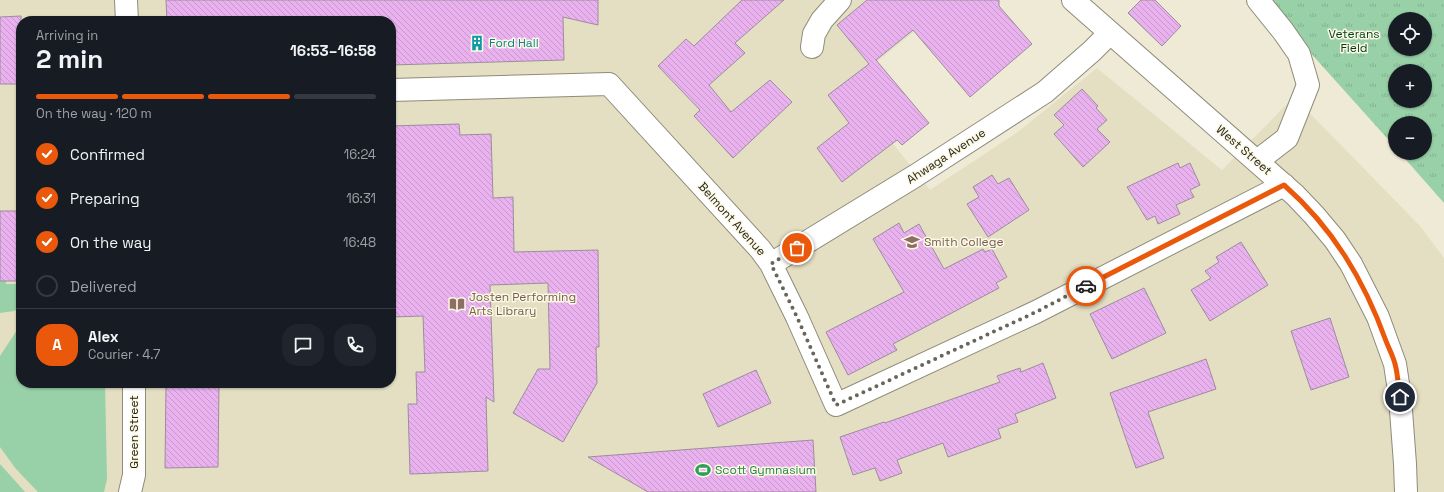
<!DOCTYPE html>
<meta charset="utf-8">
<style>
body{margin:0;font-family:"Space Grotesk",sans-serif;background:#20242c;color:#f1f3f6;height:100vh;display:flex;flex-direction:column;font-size:15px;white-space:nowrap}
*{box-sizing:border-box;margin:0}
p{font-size:13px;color:#9ea1a6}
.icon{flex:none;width:22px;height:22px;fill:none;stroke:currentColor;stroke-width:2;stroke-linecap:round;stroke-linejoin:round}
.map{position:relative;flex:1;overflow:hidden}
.drawer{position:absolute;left:16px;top:16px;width:380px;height:372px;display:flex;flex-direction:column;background:#171b24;border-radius:16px;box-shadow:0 1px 3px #0004}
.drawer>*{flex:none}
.tools{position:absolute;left:1388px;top:12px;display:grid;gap:8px}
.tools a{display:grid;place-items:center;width:44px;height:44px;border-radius:50%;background:#171b24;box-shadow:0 1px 3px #0004;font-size:20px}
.pin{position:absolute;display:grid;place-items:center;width:34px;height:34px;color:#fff;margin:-17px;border:2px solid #fff;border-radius:50%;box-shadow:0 1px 4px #0007}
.courier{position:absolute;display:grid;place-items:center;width:40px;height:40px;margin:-20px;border:3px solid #ea580c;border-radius:50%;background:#fff;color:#222;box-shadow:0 1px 5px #0007}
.headline em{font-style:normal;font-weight:700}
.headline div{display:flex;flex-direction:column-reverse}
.headline{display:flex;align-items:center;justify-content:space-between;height:68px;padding:0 20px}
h1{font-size:26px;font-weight:700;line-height:30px}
.bar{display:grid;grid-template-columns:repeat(4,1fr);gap:6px 4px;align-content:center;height:48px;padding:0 20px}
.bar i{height:5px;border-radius:3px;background:#363941}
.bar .active{background:#ea580c}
.bar p{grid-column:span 4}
.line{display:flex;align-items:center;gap:10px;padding:0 20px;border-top:1px solid #363941}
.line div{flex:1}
.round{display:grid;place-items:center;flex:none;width:42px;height:42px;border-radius:16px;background:#20242c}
ol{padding:0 20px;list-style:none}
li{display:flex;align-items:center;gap:12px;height:44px}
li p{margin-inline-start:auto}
li .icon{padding:4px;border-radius:50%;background:#ea580c;color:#fff;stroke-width:4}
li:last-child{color:#9ea1a6}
li i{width:22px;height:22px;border:2px solid #363941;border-radius:50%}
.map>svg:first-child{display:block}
.built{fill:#e4dfc3;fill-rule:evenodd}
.grass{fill:#98d0a7}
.park{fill:url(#park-tufts);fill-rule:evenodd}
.building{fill:url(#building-back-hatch);stroke:#9b8d9c}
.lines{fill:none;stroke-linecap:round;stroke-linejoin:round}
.minor-casing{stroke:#8e8b78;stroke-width:24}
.major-casing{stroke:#8e8b78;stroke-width:24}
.minor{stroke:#fff;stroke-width:22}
.major{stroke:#fff;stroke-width:22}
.done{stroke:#68655a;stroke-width:4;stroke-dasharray:0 7.2}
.route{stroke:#ea580c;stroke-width:5}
.labels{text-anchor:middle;stroke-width:3;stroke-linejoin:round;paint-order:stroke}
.park-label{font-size:12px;fill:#013b1b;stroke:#fbf8e3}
.culture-label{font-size:12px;fill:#0d838f;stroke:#fbf8e3;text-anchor:start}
.street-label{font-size:12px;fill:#201e17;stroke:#fbf8e3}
.education-label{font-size:12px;fill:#785e54;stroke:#fbf8e3;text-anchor:start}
.leisure-label{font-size:12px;fill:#27864d;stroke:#fbf8e3;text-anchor:start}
</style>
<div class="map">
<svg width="1444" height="492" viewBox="0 0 1444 492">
<defs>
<pattern id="park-tufts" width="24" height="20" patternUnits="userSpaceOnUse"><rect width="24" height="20" fill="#98d0a7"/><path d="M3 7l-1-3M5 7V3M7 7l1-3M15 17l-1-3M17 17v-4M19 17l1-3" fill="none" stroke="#83b28f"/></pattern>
<pattern id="building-back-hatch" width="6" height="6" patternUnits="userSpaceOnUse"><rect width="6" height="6" fill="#e9b2ef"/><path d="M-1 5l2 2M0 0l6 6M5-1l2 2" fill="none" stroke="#c899cc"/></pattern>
</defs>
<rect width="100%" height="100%" fill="#eeead6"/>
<!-- built -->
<path class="built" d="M0,0H953L847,86L930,190L1019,131L1097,68L1222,170L1294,97L1420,226L1444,258V492H0ZM21,21H391V383H21Z"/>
<!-- grass -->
<path class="grass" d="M0,281H6V284H21V307L14,311L0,313Z
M21,324V383H105L107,479L104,492H38L16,469L0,447V356Z
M0,464L25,492H0Z"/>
<!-- park -->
<path class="park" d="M1263,0H1444V203L1400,153H1425V123H1395V147ZM1395,19H1425V49H1395ZM1395,71H1425V101H1395Z"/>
<!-- building -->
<path class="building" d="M166,0H598V25L563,17L564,60L391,65V21H167Z
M742,0H784L735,43L745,53L709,85L731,112L770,80L792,102L733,158L694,116L700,110L658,66L686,39L694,46Z
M867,0H999V6L1032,44L970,97L913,30L876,60L929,123L902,145L897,140L842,182L817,148L849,123L828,95L869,64L837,25Z
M1141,0H1155L1181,26L1162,46L1128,13Z
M21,16V84H0V17Z
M1082,89L1098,106L1096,108L1107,120L1097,129L1110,142L1083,167L1054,134L1064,125L1054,115Z
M459,124L460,135L491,134L493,198L513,197L514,252L598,250L599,347H596L597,383L563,442L513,413L538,369H550L548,283L490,285L494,402L486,397L488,471L410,474L408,404H417L416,372H425L423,316L391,317V126Z
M1178,163L1180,168L1190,163L1200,185L1190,190L1194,197L1176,205L1180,214L1158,224L1155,216L1147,220L1127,187Z
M992,175L998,184L1009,178L1029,210L988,237L967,204L979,197L973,187Z
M0,211H21V281H0Z
M899,223L904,233L919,224L944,269L983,249L985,252L992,249L1007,277L996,283L999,288L893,344L897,350L848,375L826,332L904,292L873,239Z
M1241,242L1268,285L1210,321L1191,290L1211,278L1205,271L1219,262L1216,257Z
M1144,288L1166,333L1112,359L1090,314Z
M1330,318L1349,377L1311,390L1291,331Z
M1206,359L1216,389L1148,412L1164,458L1136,468L1110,393Z
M1043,363L1056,398L1015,414L1018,422L998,429L1001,438L948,457L943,443L897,460L902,473L880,481L875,468L853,475L840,437L884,422L885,423L1000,382L997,376L1020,368L1021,372Z
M756,370L771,403L718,427L703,394Z
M166,383H219L218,467L165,468Z
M813,440L816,492H648L588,457Z"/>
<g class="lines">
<!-- minor casing -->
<g class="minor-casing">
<path id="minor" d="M126,0L127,21
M812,47L814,34L822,20L840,0
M391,90L609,84L760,249L771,264L797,317L836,405L1036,312L1284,185
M1257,161L1287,138L1308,85L1299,54L1283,31L1258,0
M771,264L915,176L1045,92L1092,51L1110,33
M130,492L134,475V383"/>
</g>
<!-- major casing -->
<g class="major-casing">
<path id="major" d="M1073,0L1295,195L1314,215L1335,240L1351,264L1378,317L1395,364L1400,397L1405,464L1406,492"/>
</g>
<!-- minor -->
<use href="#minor" class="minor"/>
<!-- major -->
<use href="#major" class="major"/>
</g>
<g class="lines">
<!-- done -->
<path class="done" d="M797,248L771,264L797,317L836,405L1036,312L1086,286"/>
<!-- route -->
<path class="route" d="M1086,286L1284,185C1333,228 1364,280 1386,341C1389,349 1393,356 1395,364C1398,374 1398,386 1400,397"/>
</g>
<!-- icons -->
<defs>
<g id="building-bare" transform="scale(1.2)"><path d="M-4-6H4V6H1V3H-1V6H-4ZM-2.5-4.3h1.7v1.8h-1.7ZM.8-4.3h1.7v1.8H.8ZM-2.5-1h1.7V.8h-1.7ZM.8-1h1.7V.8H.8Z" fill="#0f9aa8" stroke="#fbf8e3" stroke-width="2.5" paint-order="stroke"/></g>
<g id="university-bare" transform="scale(1.2)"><path d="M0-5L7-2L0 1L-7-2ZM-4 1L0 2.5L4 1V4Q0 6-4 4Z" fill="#8d6e63" stroke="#fbf8e3" stroke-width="2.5" paint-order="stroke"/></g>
<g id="library-bare" transform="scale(1.2)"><path d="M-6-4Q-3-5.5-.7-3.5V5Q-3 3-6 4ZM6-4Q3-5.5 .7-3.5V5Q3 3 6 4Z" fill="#8d6e63" stroke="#fbf8e3" stroke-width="2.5" paint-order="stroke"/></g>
<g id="stadium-bare" transform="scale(1.2)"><path d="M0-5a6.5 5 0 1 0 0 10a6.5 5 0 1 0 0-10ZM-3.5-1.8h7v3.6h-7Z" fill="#2e9e5b" stroke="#fbf8e3" stroke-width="2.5" paint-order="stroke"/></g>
</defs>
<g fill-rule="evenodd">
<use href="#building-bare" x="477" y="43"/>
<use href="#university-bare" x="912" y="242"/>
<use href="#library-bare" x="457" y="304"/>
<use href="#stadium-bare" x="703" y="470"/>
</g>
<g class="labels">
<!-- park labels -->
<g class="park-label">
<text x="1354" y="38">Veterans<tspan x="1354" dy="14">Field</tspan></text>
</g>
<!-- culture labels -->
<g class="culture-label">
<text x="489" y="47">Ford Hall</text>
</g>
<!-- street labels -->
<g class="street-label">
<text transform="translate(1244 150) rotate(41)" y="4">West Street</text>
<text transform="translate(946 156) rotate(-33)" y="4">Ahwaga Avenue</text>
<text transform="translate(732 219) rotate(48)" y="4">Belmont Avenue</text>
<text transform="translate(134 432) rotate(-90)" y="4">Green Street</text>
</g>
<!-- education labels -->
<g class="education-label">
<text x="924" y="246">Smith College</text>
<text x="469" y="301">Josten Performing<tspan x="469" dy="14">Arts Library</tspan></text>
</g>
<!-- leisure labels -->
<g class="leisure-label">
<text x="715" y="474">Scott Gymnasium</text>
</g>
</g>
</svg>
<div class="tools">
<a><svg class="icon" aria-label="locate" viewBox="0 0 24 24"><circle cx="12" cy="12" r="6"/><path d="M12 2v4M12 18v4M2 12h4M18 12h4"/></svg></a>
<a>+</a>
<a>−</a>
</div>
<div class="pin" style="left:797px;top:248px;background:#ea580c"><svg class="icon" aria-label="bag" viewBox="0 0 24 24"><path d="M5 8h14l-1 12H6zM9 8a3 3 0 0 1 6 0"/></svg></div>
<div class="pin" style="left:1400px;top:397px;background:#1f2937"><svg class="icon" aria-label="home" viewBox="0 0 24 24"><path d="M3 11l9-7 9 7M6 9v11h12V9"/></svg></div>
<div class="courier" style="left:1086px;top:286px"><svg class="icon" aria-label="car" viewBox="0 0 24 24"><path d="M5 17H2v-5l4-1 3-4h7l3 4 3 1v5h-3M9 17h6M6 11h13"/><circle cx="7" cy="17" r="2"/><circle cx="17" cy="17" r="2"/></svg></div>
<section class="drawer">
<div class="headline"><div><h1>2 min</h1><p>Arriving in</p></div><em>16:53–16:58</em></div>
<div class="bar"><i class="active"></i><i class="active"></i><i class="active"></i><i></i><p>On the way · 120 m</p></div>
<ol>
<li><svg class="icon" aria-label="check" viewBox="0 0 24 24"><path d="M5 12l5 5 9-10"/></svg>Confirmed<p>16:24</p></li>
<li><svg class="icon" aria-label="check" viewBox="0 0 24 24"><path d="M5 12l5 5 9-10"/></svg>Preparing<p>16:31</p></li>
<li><svg class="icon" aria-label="check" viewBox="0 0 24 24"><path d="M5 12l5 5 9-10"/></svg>On the way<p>16:48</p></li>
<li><i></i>Delivered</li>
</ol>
<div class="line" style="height:72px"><b class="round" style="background:#ea580c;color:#fff">A</b><div><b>Alex</b><p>Courier · 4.7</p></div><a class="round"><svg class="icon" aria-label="chat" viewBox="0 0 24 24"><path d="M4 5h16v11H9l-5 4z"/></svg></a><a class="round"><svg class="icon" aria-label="phone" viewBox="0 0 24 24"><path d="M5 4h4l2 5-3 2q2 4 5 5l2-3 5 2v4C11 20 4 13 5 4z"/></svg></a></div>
</section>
</div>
